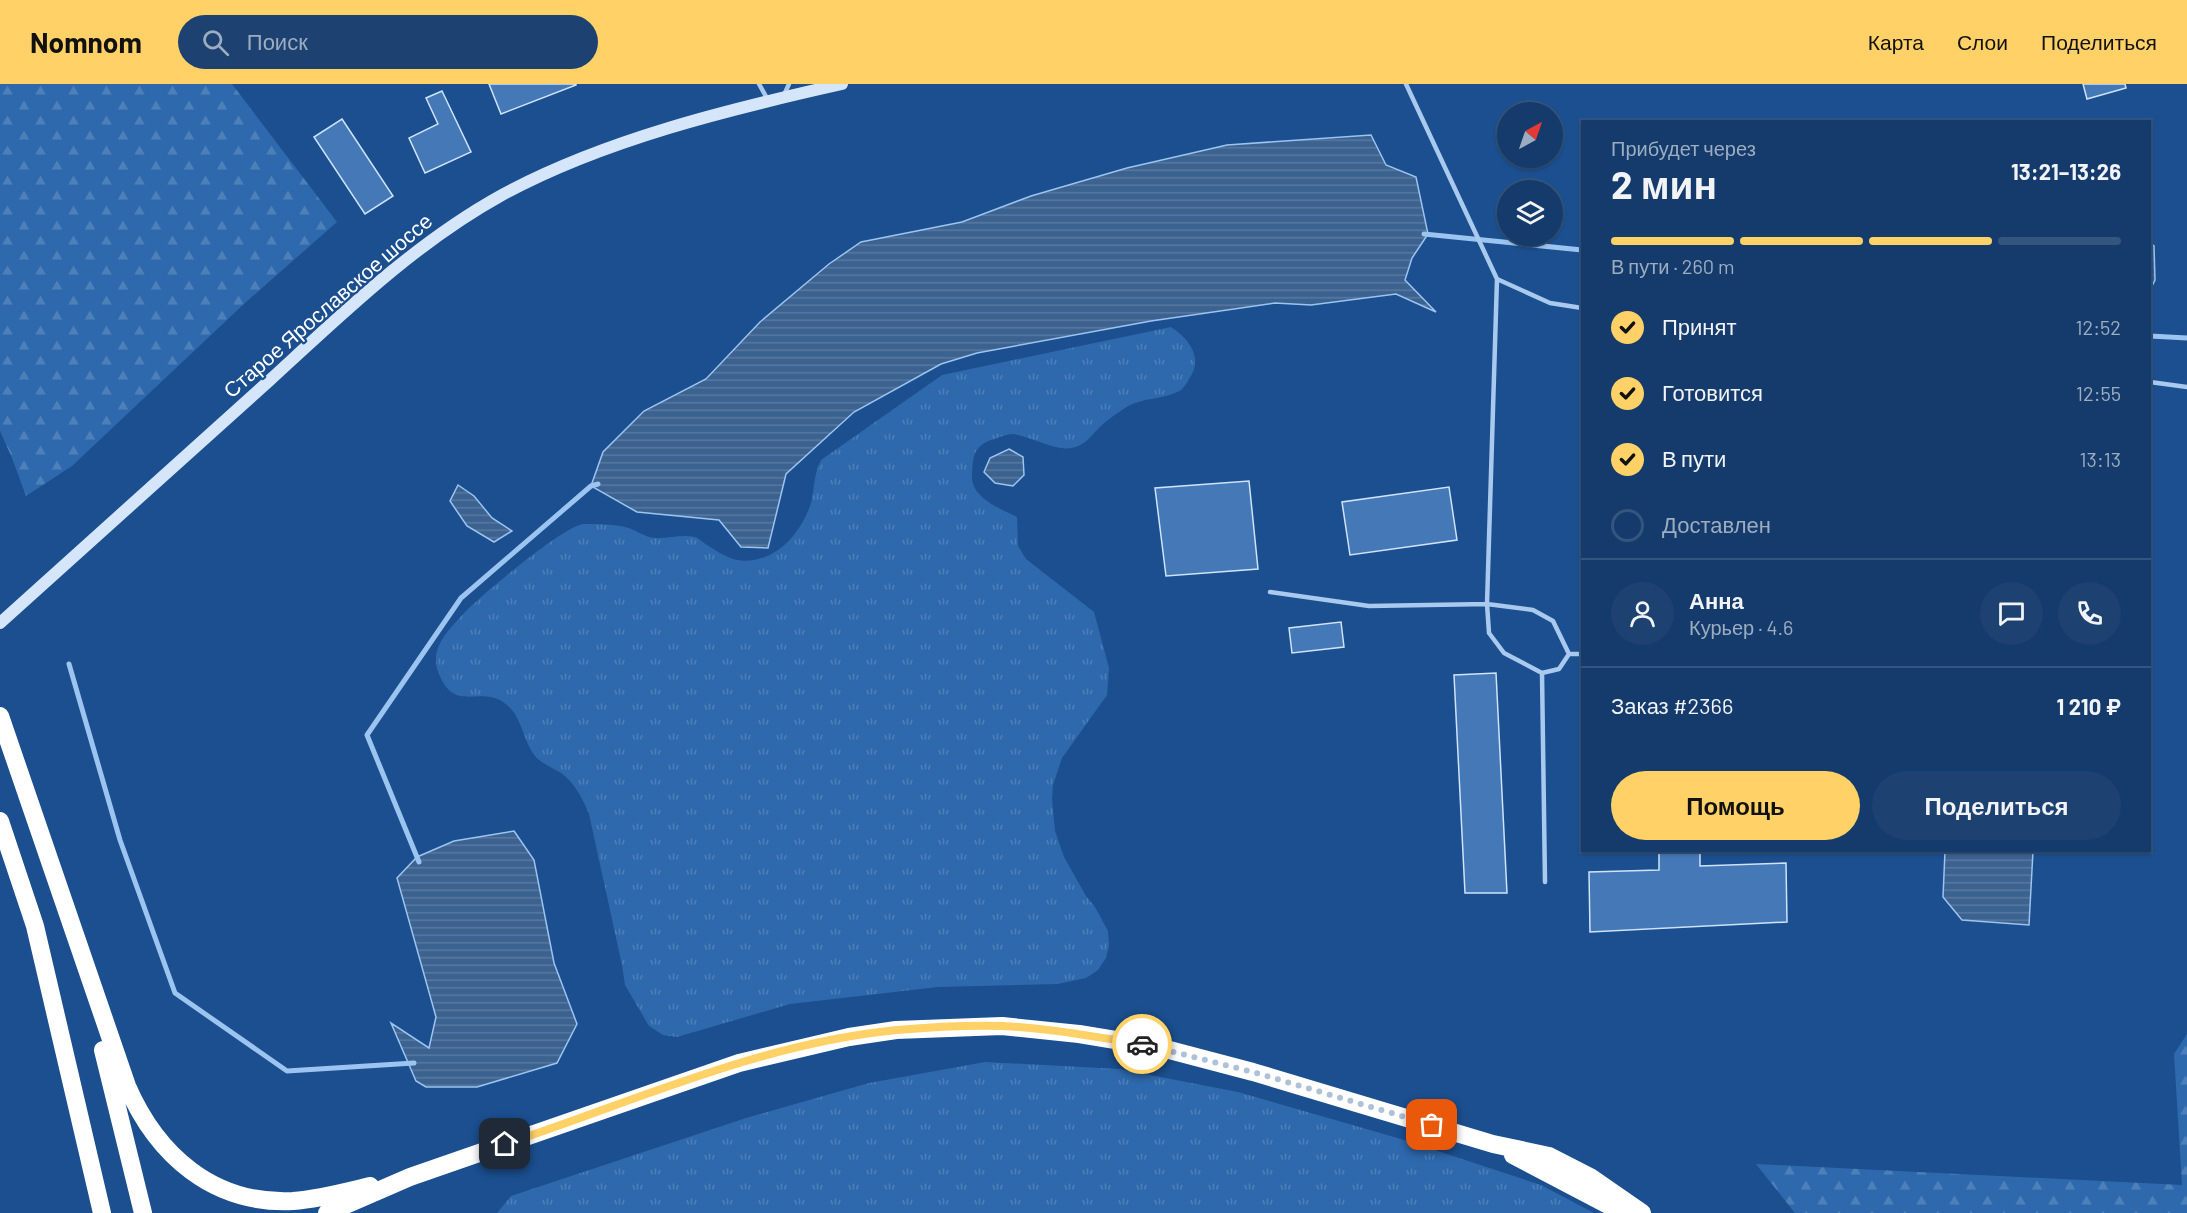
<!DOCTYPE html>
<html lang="ru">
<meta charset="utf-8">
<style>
body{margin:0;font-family:Barlow,sans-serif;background:#1d4271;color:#f1f3f6;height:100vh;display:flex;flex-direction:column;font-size:22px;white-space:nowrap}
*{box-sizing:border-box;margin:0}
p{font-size:20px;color:#9dadc1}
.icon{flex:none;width:33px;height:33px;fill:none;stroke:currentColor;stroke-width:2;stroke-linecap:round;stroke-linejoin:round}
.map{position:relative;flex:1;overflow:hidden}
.details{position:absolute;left:1581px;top:36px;width:570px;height:732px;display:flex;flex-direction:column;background:#143b6b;border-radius:0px;box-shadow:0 2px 4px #0004,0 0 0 2px #33557e}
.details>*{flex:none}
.needle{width:39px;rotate:40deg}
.controls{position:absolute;left:1497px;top:18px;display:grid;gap:12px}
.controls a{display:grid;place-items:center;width:66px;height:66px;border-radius:50%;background:#143b6b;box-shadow:0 2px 4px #0004,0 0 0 2px #33557e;font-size:30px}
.pin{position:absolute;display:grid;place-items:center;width:51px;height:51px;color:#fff;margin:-26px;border-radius:12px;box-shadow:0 3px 9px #0006}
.courier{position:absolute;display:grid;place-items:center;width:60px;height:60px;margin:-30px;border:4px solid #ffd166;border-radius:50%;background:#fff;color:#222;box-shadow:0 2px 8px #0007}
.overview em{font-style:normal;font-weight:700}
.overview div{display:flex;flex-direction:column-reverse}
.overview{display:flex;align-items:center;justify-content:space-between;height:102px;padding:0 30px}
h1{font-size:39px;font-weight:700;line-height:45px}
.bar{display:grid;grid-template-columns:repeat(4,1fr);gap:9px 6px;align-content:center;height:72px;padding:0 30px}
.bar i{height:8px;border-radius:4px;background:#33557e}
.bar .on{background:#ffd166}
.bar p{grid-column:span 4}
.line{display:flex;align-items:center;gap:15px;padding:0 30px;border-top:2px solid #33557e}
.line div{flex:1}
.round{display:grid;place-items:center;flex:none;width:63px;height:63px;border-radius:32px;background:#1d4271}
ol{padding:0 30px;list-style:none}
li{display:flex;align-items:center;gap:18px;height:66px}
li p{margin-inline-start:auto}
li .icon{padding:6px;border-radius:50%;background:#ffd166;color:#111;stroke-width:4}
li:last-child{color:#9dadc1}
li i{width:33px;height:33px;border:3px solid #33557e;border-radius:50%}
.cta{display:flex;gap:12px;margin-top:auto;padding:12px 30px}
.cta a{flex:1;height:69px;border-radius:36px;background:#ffd166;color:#111;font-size:24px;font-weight:700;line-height:69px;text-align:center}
.cta a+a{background:#1d4271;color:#f1f3f6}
header{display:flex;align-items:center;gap:36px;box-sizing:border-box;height:84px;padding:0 30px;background:#ffd166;color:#111}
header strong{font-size:28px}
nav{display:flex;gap:33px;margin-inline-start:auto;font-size:21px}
.search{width:420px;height:54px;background:#1d4271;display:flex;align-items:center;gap:15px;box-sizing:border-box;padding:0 21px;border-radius:33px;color:#9dadc1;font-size:22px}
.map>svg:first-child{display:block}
.grass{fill:url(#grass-tufts)}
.forest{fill:url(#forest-firs)}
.water{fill:url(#water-rules);stroke:#9cc4f0;stroke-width:1.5}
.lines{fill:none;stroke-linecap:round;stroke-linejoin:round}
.stream{stroke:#9cc4f0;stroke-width:5}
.building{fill:#4478b7;stroke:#cfe3fa;stroke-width:1.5}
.lane{stroke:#a9c9ee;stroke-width:4.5}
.secondary{stroke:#d6e6fa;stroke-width:12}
.highway{stroke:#fff;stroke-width:18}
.done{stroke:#afc1d8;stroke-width:6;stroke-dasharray:0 10.8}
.route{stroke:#ffd166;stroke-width:8}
.labels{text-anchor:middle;stroke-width:4.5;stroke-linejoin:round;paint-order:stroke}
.street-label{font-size:21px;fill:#fff;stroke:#1b4f8f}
</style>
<header>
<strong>Nomnom</strong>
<div class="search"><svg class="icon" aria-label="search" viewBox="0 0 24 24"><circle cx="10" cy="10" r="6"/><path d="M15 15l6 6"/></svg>Поиск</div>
<nav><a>Карта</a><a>Слои</a><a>Поделиться</a></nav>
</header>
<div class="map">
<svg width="2187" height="1129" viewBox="0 0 2187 1129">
<defs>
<pattern id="grass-tufts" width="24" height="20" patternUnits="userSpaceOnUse" patternTransform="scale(1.5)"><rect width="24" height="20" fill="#2e69ad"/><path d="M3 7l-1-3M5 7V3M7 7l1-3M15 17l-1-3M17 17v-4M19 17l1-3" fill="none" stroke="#4d80b9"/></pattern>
<pattern id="forest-firs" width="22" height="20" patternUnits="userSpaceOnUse" patternTransform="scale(1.5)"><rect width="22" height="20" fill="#2e69ad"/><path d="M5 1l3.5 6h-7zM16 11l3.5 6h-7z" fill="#4d80b9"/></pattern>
<pattern id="water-rules" width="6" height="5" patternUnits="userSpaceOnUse" patternTransform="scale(1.5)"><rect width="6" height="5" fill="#3c6290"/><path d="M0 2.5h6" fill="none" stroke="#597aa1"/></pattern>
</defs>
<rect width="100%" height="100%" fill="#1b4f8f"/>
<!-- grass -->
<path class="grass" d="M1171,243C1189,255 1204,274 1189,295C1187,299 1184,303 1181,306C1164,316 1142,313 1125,324C1117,329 1109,335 1103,340C1092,350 1086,362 1071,364C1055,367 1030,352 1013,350C1006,350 998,354 991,356C972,363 973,375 972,392C971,414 1001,425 1017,433L1018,462L1026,475L1094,528L1109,584L1107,611L1062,674L1053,701L1052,715L1055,747L1064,773L1086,812L1095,823L1108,847L1109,861L1106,874L1098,886L1086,894L1058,900L938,903L790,920L677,953L663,951L649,942L625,901L622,881L589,730C583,715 574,698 561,689C553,684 541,679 535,672C522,655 522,630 503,618C478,602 455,629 439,590C428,564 449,546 465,528C480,512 566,440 584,440C597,440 612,440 625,443C635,445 644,453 654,454C667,455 683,450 695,453C699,454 703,459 707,461C727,474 740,482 765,473C787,465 804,441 811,419C815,403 813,392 821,376L942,291Z
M985,978L1119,985L1238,1008L1401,1055L1541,1101L1594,1129H497L511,1112L746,1034L869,999Z"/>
<!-- forest -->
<path class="forest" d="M0,0H232L337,138L246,218L72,382L26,412L12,374L0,347Z
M2187,950V1129H1795L1756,1080L2182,1101L2174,970Z"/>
<!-- water -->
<path class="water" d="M1371,51L1386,81L1416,93L1428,150L1412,174L1405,196L1436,228L1396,210L1311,221L1275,219L1151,237L977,269L941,280L854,328L786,390L768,464L741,463L719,436L637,428L591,402L603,368L644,327L706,295L760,238L829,180L861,158L962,138L1031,112L1127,84L1227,61Z
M2150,159L2154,162L2155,196L2150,206Z
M1009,365L1023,373L1024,391L1013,402L995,399L984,388L990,374Z
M458,401L474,412L492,434L512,447L494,458L467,442L450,417Z
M514,747L534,776L554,879L577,940L557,979L477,1003H426L416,997L391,939L429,964L436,933L397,794L417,773L454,757Z
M1945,767H2033L2029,841L1962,836L1943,813Z"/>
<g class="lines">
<!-- stream -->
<path class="stream" d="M1424,150L1582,166
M2150,252L2187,254
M69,580L120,756L175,909L287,987L414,979
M419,778L367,651L461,514L591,402L598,400"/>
</g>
<!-- building -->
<path class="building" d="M489,0H576V1L501,30Z
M2083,0H2125L2126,4L2087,15Z
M442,7L471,68L425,89L409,54L438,40L426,14Z
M342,35L393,112L365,130L314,53Z
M1249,397L1258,485L1166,492L1155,404Z
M1449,403L1457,456L1350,471L1342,418Z
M1341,538L1344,563L1292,569L1289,544Z
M1496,589L1507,809H1465L1454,591Z
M1659,766H1700V782L1786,779L1787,838L1590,848L1589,788L1659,786Z"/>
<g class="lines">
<!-- lane -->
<path class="lane" d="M759,0L768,16
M1406,0L1497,195L1487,520L1489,549L1504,569L1542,589L1545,798
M784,11L789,0
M1497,195L1550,219L1582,224
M2150,298L2187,303
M1270,508L1369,522L1487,520L1533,526L1553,537L1569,570L1559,585L1542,589
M1569,570H1582"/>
<!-- secondary -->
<path class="secondary" d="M0,539C90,458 180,377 270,296C343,229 415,159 502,111C603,56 730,25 842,0"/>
<!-- highway -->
<path class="highway" d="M0,632L127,1002C157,1071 213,1121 293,1117C319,1115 345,1108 370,1102
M0,737L35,842L102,1129
M103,966L143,1129
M1513,1071L1612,1123L1617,1129
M327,1129L410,1093L739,979L849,953L896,946L1002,942L1079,950L1158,963L1253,988L1493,1060L1549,1072L1590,1093L1642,1129"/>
</g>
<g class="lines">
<!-- done -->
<path class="done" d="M1142,960L1253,988L1432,1041"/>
<!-- route -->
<path class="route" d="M505,1060C633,1018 761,959 897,946C931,943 967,941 1002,942C1049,944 1095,953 1142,960"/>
</g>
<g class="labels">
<!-- street labels -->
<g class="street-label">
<text transform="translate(328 222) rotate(-41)" y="7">Старое Ярославское шоссе</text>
</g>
</g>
</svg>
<div class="controls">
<a><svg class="needle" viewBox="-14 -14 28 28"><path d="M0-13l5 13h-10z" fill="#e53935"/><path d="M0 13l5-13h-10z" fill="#9dadc1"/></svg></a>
<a><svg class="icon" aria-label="layers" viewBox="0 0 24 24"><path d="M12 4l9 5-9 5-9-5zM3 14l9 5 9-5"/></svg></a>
</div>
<div class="pin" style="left:1432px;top:1041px;background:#ea580c"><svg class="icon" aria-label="bag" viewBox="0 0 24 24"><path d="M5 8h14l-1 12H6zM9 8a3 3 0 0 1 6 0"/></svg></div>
<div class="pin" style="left:505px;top:1060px;background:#1f2937"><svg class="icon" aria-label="home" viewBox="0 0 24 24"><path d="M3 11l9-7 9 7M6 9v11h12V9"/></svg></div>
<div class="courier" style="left:1142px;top:960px"><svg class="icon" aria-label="car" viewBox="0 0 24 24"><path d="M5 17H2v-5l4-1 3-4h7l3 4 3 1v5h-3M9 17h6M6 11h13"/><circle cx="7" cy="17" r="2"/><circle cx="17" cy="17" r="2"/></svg></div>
<section class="details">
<div class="overview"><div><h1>2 мин</h1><p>Прибудет через</p></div><em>13:21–13:26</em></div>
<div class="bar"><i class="on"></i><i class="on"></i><i class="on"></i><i></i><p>В пути · 260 m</p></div>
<ol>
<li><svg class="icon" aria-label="check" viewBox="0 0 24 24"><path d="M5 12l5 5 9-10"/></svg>Принят<p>12:52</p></li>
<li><svg class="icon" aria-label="check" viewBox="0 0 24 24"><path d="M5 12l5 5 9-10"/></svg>Готовится<p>12:55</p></li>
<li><svg class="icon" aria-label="check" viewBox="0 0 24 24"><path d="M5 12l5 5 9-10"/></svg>В пути<p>13:13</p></li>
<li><i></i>Доставлен</li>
</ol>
<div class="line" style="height:108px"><a class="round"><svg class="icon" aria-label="person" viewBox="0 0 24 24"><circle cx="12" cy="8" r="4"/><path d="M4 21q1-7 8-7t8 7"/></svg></a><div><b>Анна</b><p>Курьер · 4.6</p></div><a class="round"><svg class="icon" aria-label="chat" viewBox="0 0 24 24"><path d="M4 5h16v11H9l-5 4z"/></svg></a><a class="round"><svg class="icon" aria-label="phone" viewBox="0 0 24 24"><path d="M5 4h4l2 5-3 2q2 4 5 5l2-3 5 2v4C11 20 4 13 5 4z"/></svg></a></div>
<div class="line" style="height:78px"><div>Заказ #2366</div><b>1 210 ₽</b></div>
<div class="cta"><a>Помощь</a><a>Поделиться</a></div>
</section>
</div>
